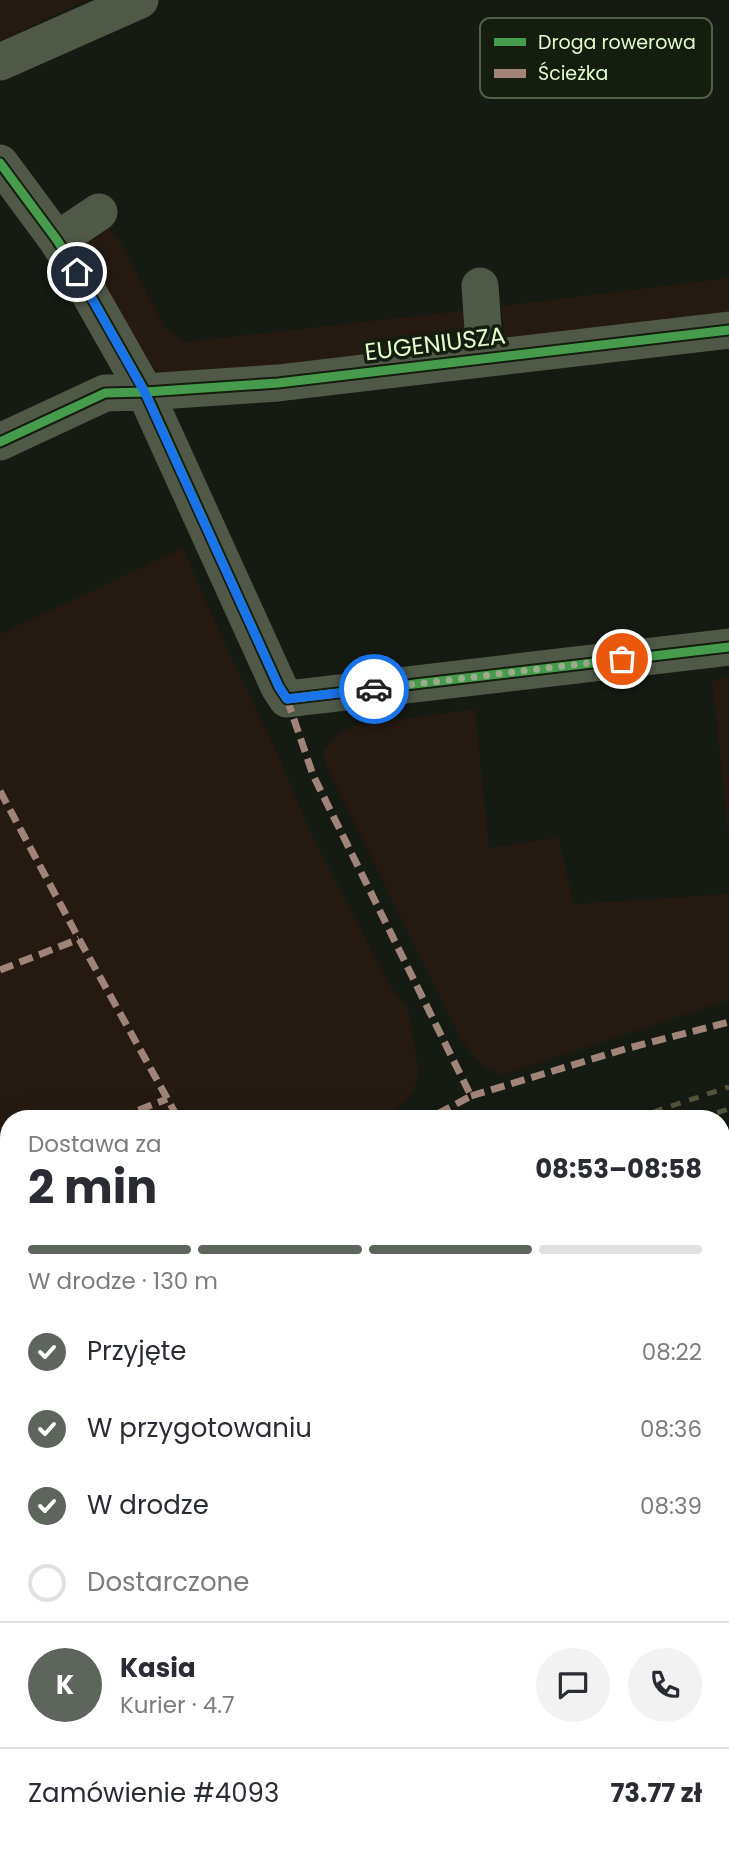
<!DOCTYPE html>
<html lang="pl">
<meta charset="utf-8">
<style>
body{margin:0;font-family:Poppins,sans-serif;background:#f2f2f3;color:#2b2b33;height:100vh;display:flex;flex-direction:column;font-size:26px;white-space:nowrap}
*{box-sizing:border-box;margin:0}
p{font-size:23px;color:#7c7c81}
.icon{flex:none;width:38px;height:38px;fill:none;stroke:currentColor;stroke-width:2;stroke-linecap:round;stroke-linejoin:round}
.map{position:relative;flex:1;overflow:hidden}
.details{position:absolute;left:0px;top:1110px;width:730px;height:744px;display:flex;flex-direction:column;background:#fff;border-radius:28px 28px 0 0;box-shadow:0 7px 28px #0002}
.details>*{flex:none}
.pin{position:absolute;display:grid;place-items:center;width:60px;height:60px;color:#fff;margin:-30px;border:4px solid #fff;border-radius:50%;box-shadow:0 2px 7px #0007}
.courier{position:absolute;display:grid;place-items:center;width:70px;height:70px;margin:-35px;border:5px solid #1a73e8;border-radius:50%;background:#fff;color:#222;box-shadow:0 2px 9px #0007}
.headline em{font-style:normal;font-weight:700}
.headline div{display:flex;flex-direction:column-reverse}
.headline{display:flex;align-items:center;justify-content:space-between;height:119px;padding:0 28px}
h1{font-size:46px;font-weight:700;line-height:52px}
.bar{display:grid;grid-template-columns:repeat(4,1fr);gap:10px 7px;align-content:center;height:84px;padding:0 28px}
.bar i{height:9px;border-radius:5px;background:#e1e1e2}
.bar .on{background:#5d655c}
.bar p{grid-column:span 4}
.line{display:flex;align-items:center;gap:18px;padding:0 28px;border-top:2px solid #e1e1e2}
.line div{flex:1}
.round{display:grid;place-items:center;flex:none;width:74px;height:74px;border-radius:37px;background:#f2f2f3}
ol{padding:0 28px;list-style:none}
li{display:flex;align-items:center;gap:21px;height:77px}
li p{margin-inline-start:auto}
li .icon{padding:7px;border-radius:50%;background:#5d655c;color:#fff;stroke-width:4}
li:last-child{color:#7c7c81}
li i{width:38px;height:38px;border:4px solid #e1e1e2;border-radius:50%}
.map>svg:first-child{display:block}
.green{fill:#241a12}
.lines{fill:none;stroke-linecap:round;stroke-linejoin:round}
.minor{stroke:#505948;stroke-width:37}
.major{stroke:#4d5f49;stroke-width:38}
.rail{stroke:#56533d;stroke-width:5;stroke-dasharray:10 9;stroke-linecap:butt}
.quiet{stroke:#a18479;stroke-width:7;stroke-dasharray:14 7;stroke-linecap:butt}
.cycleway-casing{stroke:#141d0e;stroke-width:13}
.cycleway{stroke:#469c4c;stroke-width:9}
.done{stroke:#9bac8d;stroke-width:7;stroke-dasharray:0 12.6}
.route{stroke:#1a73e8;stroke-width:9}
.labels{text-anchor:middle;stroke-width:7;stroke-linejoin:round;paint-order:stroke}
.street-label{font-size:24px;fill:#e3facf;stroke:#141d0e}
.key{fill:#141d0e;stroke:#525f48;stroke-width:2}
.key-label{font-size:19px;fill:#e3facf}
</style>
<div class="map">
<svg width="729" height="1852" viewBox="0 0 729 1852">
<rect width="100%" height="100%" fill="#151a12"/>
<!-- green -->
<path class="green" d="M0,0H87L0,41Z
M105,222L123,247L166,329L186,342L469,310L465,347L194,380L161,374L152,368L73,242Z
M729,278V316L504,342L501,306Z
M183,548L221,635L279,757L309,829L388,982L408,1008L419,1072L412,1096L388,1115L379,1118H9V1260L0,1264V634Z
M729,678V843L712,680Z
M475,709L489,848L558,837L574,904L729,894V1000L503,1075L483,1066L462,1042L326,766L323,752L336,736L353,726Z
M729,1164V1189L721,1191V1166Z
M721,1251L729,1260V1290L721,1286Z
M9,1383V1407L0,1405V1385Z
M721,1388L729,1391V1535L721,1534Z
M0,1600L9,1601V1678L0,1686Z
M9,1741V1815L0,1818V1748Z
M721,1782H729V1852H702L700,1845L721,1844Z
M43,1845V1844L111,1845L86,1852H23Z"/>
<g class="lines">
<!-- minor -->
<path class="minor" d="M0,62L140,0
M0,163L57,240L77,272L145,392L279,687L287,699L729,647
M57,240L99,212
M480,286L485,358
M0,442L105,393L145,392L278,383L729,330
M722,1225L729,1236
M721,1359L729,1362
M0,1717L9,1709
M721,1725H729
M0,1839L9,1837
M648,1844L650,1852"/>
<!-- major -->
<path class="major" d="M0,1446L9,1447
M0,1489L9,1490
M0,1531L9,1532
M721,1553L729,1554
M0,1568L9,1569
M721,1594L729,1595
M721,1635L729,1636
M721,1673L729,1674"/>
<!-- rail -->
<path class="rail" d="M635,1118L729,1087
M699,1118L729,1109
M0,1355L9,1351
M0,1374L9,1370"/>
<!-- quiet -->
<path class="quiet" d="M287,699L313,775L471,1096L430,1118
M0,791L79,939L178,1118
M0,970L79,939
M471,1096L625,1049L729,1022
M119,1118L167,1099
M0,1165L9,1162
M0,1296L9,1292
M129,1845L132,1852"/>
<!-- cycleway casing -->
<g class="cycleway-casing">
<path id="cycleway" d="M0,163L57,240L77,272L145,392L279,687L287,699L729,647
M0,442L105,393L145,392L278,383L729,330"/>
</g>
<!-- cycleway -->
<use href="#cycleway" class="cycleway"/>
</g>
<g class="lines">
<!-- done -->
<path class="done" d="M374,689L622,659"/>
<!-- route -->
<path class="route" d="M77,272L145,393L279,687L287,699L374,689"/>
</g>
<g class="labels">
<!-- street labels -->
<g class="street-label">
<text transform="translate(435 344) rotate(-7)" y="8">EUGENIUSZA</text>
</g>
</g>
<!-- legend -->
<rect x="480" y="18" width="232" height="80" rx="10" class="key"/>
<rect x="494" y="38" width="32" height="8" fill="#469c4c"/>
<rect x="494" y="69" width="32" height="9" fill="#a18479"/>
<g class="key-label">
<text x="538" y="49">Droga rowerowa</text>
<text x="538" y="80">Ścieżka</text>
</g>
</svg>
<div class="pin" style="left:622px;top:659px;background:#ea580c"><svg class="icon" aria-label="bag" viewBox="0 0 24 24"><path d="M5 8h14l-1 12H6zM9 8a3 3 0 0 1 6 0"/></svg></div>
<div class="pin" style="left:77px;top:272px;background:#1f2937"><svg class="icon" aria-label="home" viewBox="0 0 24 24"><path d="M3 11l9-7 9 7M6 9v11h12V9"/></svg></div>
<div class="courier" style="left:374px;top:689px"><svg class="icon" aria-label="car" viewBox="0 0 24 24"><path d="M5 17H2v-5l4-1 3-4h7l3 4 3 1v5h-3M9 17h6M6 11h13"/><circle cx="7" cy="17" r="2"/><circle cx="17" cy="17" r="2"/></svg></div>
<section class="details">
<div class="headline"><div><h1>2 min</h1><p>Dostawa za</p></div><em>08:53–08:58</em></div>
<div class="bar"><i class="on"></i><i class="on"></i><i class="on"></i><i></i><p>W drodze · 130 m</p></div>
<ol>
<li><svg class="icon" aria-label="check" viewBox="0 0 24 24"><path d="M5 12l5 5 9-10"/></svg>Przyjęte<p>08:22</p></li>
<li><svg class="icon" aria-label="check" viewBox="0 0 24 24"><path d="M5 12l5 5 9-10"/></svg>W przygotowaniu<p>08:36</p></li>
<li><svg class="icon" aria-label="check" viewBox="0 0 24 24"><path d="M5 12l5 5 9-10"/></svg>W drodze<p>08:39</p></li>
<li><i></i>Dostarczone</li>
</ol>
<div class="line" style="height:126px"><b class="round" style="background:#5d655c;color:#fff">K</b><div><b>Kasia</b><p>Kurier · 4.7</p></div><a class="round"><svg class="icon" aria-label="chat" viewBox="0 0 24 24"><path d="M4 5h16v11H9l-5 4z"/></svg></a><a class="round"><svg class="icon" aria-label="phone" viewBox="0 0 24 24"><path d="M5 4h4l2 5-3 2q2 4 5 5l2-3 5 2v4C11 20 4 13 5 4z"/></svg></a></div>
<div class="line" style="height:91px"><div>Zamówienie #4093</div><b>73.77 zł</b></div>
</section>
</div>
